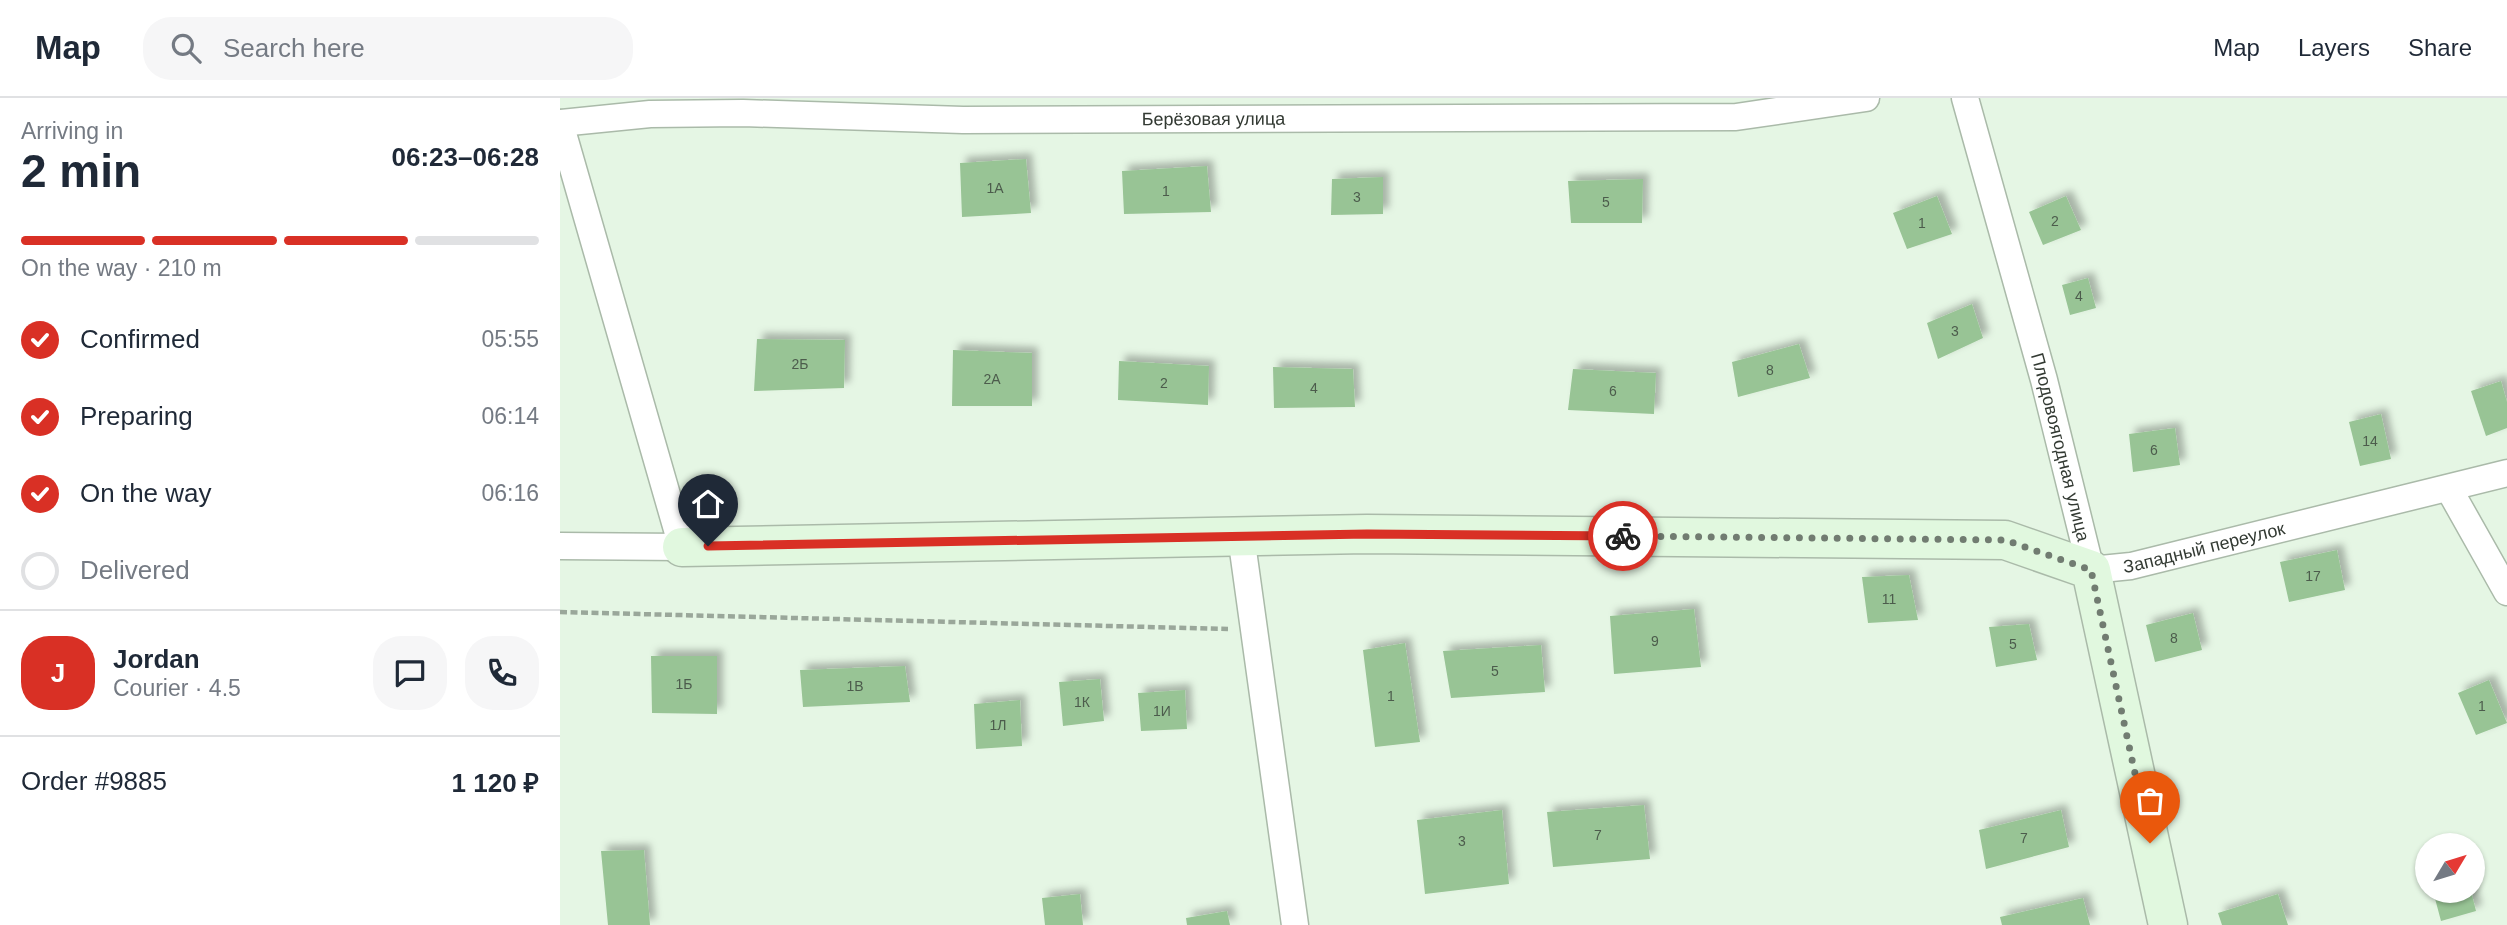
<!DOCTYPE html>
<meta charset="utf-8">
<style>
body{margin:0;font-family:Helvetica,sans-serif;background:#f6f6f7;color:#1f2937;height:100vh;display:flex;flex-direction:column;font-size:26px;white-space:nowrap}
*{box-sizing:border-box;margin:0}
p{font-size:23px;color:#747a83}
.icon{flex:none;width:38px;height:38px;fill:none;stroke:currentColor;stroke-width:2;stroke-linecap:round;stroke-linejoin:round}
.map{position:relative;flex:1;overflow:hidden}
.panel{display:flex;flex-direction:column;background:#fff;width:560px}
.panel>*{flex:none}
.needle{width:46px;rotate:52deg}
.fabs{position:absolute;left:1855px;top:735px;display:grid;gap:14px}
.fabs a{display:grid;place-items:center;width:70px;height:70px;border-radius:50%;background:#fff;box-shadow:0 2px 5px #0004;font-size:35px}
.pin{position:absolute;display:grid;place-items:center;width:60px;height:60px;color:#fff;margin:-72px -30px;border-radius:50% 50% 50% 0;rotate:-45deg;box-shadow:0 0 7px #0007}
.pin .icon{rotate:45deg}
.courier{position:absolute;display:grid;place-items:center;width:70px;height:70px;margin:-35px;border:5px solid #d93025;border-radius:50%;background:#fff;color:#222;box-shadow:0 2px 9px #0007}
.overview em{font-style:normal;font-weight:800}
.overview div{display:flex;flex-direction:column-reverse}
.overview{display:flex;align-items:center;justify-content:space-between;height:119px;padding:0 21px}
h1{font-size:46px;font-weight:800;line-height:52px}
.bar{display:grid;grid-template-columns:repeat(4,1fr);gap:10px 7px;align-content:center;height:84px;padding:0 21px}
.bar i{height:9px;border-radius:5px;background:#e0e1e3}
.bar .current{background:#d93025}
.bar p{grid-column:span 4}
.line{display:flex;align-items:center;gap:18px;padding:0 21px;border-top:2px solid #e0e1e3}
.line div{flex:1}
.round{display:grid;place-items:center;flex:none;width:74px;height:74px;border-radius:28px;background:#f6f6f7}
ol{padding:0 21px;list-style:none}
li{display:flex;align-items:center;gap:21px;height:77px}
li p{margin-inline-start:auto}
li .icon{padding:7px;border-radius:50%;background:#d93025;color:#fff;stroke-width:4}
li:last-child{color:#747a83}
li i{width:38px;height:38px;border:4px solid #e0e1e3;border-radius:50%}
header{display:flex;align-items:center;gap:42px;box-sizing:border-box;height:98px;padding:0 35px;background:#fff;border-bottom:2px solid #e0e1e3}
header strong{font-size:33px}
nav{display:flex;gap:38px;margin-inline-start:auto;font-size:24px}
.search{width:490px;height:63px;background:#f6f6f7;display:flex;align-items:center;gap:18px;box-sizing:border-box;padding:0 24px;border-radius:28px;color:#747a83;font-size:26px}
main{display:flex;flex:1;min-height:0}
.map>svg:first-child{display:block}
.building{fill:#98c495;filter:url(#shadow)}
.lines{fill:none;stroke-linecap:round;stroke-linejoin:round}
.street-casing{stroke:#aabaa9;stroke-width:29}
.secondary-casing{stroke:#aabaa9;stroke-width:41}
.path{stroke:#9aa79a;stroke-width:4.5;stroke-dasharray:7 3.5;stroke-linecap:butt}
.street{stroke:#fff;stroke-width:26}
.secondary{stroke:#e1f8df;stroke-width:38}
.done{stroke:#717c71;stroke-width:7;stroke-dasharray:0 12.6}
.route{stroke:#d93025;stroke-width:9}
.labels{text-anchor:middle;stroke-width:5;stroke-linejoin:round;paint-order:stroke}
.number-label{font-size:14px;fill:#4c5c4c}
.street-label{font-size:18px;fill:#333a33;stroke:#fff}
</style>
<header>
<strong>Map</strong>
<div class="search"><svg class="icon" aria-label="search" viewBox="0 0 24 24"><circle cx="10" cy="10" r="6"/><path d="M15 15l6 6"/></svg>Search here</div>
<nav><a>Map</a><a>Layers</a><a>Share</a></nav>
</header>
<main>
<section class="panel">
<div class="overview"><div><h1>2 min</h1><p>Arriving in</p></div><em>06:23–06:28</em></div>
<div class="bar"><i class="current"></i><i class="current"></i><i class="current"></i><i></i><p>On the way · 210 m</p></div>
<ol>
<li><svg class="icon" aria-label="check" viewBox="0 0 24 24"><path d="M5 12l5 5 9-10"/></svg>Confirmed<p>05:55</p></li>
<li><svg class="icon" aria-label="check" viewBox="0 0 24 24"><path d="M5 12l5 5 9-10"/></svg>Preparing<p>06:14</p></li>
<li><svg class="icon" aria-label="check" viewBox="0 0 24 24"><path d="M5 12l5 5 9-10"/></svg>On the way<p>06:16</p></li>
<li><i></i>Delivered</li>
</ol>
<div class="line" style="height:126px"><b class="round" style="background:#d93025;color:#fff">J</b><div><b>Jordan</b><p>Courier · 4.5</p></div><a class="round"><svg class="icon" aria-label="chat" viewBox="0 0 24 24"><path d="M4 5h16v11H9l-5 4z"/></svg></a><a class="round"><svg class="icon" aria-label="phone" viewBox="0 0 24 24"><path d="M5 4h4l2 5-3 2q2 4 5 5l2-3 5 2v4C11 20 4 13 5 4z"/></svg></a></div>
<div class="line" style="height:91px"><div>Order #9885</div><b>1 120 ₽</b></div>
</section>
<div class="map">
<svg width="1947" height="827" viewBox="0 0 1947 827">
<defs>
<filter id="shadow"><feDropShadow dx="6" dy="-6" stdDeviation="3.5" flood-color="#0004"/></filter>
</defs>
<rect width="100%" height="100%" fill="#e5f6e4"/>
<!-- building -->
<path class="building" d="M466,61L471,115L402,119L400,65Z
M647,68L651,114L564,116L562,73Z
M823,79V116L771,117L772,81Z
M1083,81L1082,125H1011L1008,83Z
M1377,98L1392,136L1347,151L1333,115Z
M1506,98L1521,132L1483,147L1469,114Z
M1528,180L1536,210L1510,217L1502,187Z
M1412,206L1423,240L1378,261L1367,225Z
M197,241L285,242L284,290L194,293Z
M1239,246L1250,280L1178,299L1172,264Z
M393,252L472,255V308H392Z
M559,263L649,268L648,307L558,302Z
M713,269L793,271L795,309L714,310Z
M1013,271L1096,275L1094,316L1008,312Z
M1941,283L1947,304V330L1926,338L1911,293Z
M1821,316L1831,361L1800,368L1789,324Z
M1615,330L1620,367L1573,374L1569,336Z
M1777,452L1785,492L1729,504L1720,464Z
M1349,477L1358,522L1308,525L1302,479Z
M1134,511L1141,569L1054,576L1050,518Z
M1633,515L1642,552L1595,564L1586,527Z
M1469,526L1477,562L1436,569L1429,529Z
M845,545L860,644L815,649L803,552Z
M981,547L985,594L891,600L883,553Z
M91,558H157V616L92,615Z
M345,568L350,604L243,609L240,572Z
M540,581L544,623L503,628L499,584Z
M1929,582L1947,625L1916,637L1898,595Z
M625,592L627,631L581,633L578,595Z
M460,602L462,648L416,651L414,606Z
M1084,707L1090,761L993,769L987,714Z
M942,712L949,786L865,796L857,722Z
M1501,712L1509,749L1426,771L1419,732Z
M84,752L90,827H48L41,753Z
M1873,793H1911L1916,813L1881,823Z
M520,796L523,827H485L482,800Z
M1718,796L1728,827H1662L1658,815Z
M1523,800L1530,827H1442L1440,819Z
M667,813L670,827H627L626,820Z"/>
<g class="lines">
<!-- street casing -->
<g class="street-casing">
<g id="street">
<path id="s1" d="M1405,0L1484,282L1531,472L1571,468L1947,375"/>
<path id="s2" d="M0,25L90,16L183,15L403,22L1176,19L1306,0"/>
<path d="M0,25L122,449L0,448"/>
<path d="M1889,391L1947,494"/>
<path d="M681,438L735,827"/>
</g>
</g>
<!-- secondary casing -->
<g class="secondary-casing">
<path id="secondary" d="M122,449L807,436L1445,442L1531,472L1608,827"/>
</g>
<!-- path -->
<path class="path" d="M0,514L668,531"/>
<!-- street -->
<use href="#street" class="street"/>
<!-- secondary -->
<use href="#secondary" class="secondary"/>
</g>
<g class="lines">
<!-- done -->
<path class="done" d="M1063,438L1445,442L1531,472L1590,745"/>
<!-- route -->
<path class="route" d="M148,448L807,436L1063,438"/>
</g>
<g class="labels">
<!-- number labels -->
<g class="number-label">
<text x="435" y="95">1А</text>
<text x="606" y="98">1</text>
<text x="797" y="104">3</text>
<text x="1046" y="109">5</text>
<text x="1495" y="128">2</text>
<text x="1362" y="130">1</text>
<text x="1519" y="203">4</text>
<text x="1395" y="238">3</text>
<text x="240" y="271">2Б</text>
<text x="1210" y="277">8</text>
<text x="432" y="286">2А</text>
<text x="604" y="290">2</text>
<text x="754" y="295">4</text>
<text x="1053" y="298">6</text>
<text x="1810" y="348">14</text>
<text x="1594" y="357">6</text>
<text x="1753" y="483">17</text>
<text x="1329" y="506">11</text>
<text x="1614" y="545">8</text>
<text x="1095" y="548">9</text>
<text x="1453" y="551">5</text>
<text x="935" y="578">5</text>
<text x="124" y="591">1Б</text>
<text x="295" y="593">1В</text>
<text x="831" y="603">1</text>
<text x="522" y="609">1К</text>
<text x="1922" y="613">1</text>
<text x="602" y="618">1И</text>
<text x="438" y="632">1Л</text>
<text x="1038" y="742">7</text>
<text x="1464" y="745">7</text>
<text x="902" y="748">3</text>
</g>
<!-- street labels -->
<g class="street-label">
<text dy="6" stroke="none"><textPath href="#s2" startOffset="654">Берёзовая улица</textPath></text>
<text dy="6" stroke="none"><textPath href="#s1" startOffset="362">Плодовоягодная улица</textPath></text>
<text dy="6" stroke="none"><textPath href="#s1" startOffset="604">Западный переулок</textPath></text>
</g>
</g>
</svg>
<div class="fabs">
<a><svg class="needle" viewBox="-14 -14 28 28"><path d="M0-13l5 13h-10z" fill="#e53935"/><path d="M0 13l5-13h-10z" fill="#747a83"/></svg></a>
</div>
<div class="pin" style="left:1590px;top:745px;background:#ea580c"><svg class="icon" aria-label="bag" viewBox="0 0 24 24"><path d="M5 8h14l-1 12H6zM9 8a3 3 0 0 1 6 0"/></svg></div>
<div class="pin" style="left:148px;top:448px;background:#1f2937"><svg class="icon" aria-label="home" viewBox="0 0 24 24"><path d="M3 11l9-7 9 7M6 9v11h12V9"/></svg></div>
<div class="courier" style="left:1063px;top:438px"><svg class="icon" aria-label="bike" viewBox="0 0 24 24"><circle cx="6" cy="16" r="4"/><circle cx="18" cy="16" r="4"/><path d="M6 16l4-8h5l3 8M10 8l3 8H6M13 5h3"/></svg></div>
</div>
</main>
